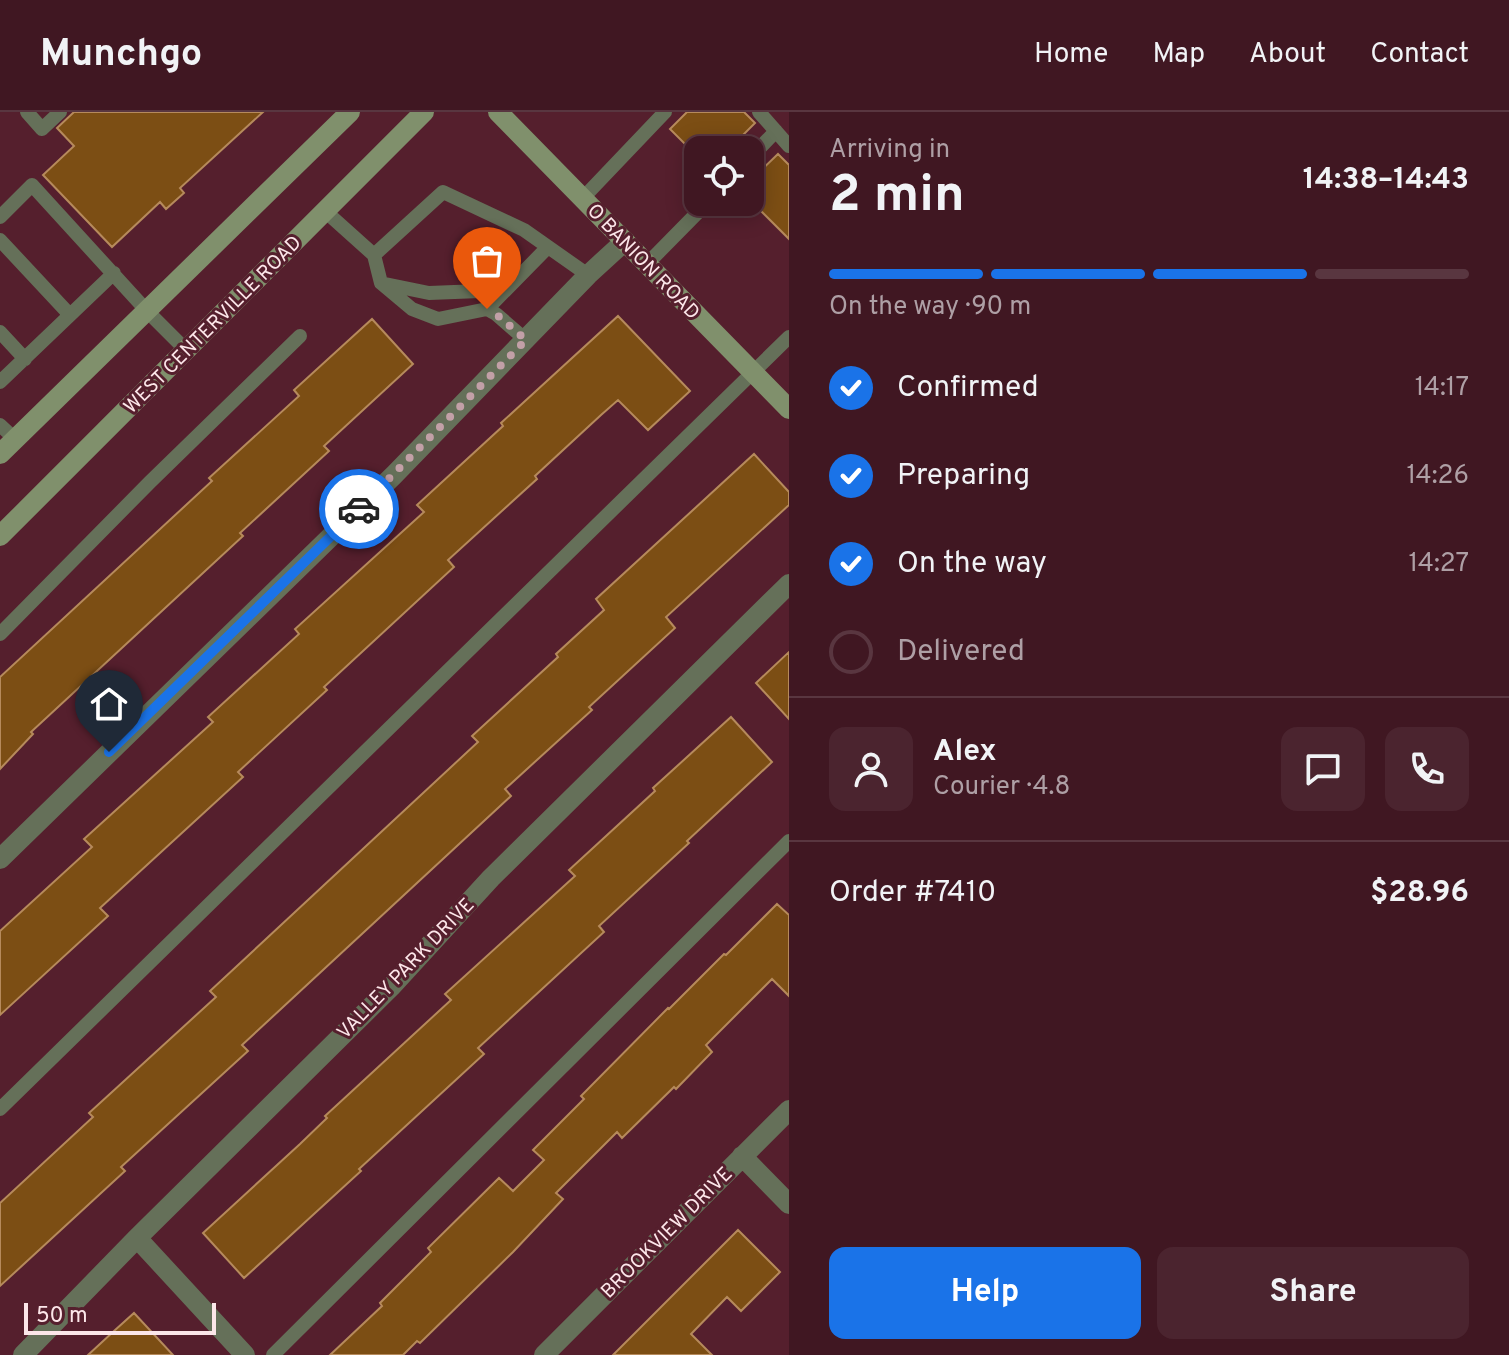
<!DOCTYPE html>
<meta charset="utf-8">
<style>
body{margin:0;font-family:Overpass,sans-serif;background:#4b242f;color:#f1f3f6;height:100vh;display:flex;flex-direction:column;font-size:30px;white-space:nowrap}
*{box-sizing:border-box;margin:0}
p{font-size:26px;color:#ae9fa5}
.icon{flex:none;width:44px;height:44px;fill:none;stroke:currentColor;stroke-width:2;stroke-linecap:round;stroke-linejoin:round}
.map{position:relative;flex:1;overflow:hidden}
.panel{display:flex;flex-direction:column;background:#401722;width:720px}
.panel>*{flex:none}
.tools{position:absolute;left:684px;top:24px;display:grid;gap:16px}
.tools a{display:grid;place-items:center;width:80px;height:80px;border-radius:16px;background:#401722;box-shadow:0 4px 20px #0003,0 0 0 2px #593640;font-size:40px}
.scale{position:absolute;left:24px;bottom:20px;width:192px;box-sizing:border-box;padding-left:8px;border:4px solid #fce6e9;border-top:0;font-size:22px;line-height:28px;white-space:nowrap;color:#fce6e9;-webkit-text-stroke:6px #551f2d;paint-order:stroke}
.pin{position:absolute;display:grid;place-items:center;width:68px;height:68px;color:#fff;margin:-82px -34px;border-radius:50% 50% 50% 0;rotate:-45deg;box-shadow:0 0 8px #0007}
.pin .icon{rotate:45deg}
.courier{position:absolute;display:grid;place-items:center;width:80px;height:80px;margin:-40px;border:6px solid #1a73e8;border-radius:50%;background:#fff;color:#222;box-shadow:0 2px 10px #0007}
.overview em{font-style:normal;font-weight:700}
.overview div{display:flex;flex-direction:column-reverse}
.overview{display:flex;align-items:center;justify-content:space-between;height:136px;padding:0 40px}
h1{font-size:52px;font-weight:700;line-height:60px}
.bar{display:grid;grid-template-columns:repeat(4,1fr);gap:12px 8px;align-content:center;height:96px;padding:0 40px}
.bar i{height:10px;border-radius:6px;background:#593640}
.bar .selected{background:#1a73e8}
.bar p{grid-column:span 4}
.line{display:flex;align-items:center;gap:20px;padding:0 40px;border-top:2px solid #593640}
.line div{flex:1}
.round{display:grid;place-items:center;flex:none;width:84px;height:84px;border-radius:16px;background:#4b242f}
ol{padding:0 40px;list-style:none}
li{display:flex;align-items:center;gap:24px;height:88px}
li p{margin-inline-start:auto}
li .icon{padding:8px;border-radius:50%;background:#1a73e8;color:#fff;stroke-width:4}
li:last-child{color:#ae9fa5}
li i{width:44px;height:44px;border:4px solid #593640;border-radius:50%}
.primary-button{display:flex;gap:16px;margin-top:auto;padding:16px 40px}
.primary-button a{flex:1;height:92px;border-radius:16px;background:#1a73e8;color:#fff;font-size:32px;font-weight:700;line-height:92px;text-align:center}
.primary-button a+a{background:#4b242f;color:#f1f3f6}
header{display:flex;align-items:center;gap:48px;box-sizing:border-box;height:112px;padding:0 40px;background:#401722;border-bottom:2px solid #593640}
header strong{font-size:38px}
nav{display:flex;gap:44px;margin-inline-start:auto;font-size:28px}
main{display:flex;flex:1;min-height:0}
.map>svg:first-child{display:block}
.building{fill:#7c4e14;stroke:#b68a5c;stroke-width:2}
.lines{fill:none;stroke-linecap:round;stroke-linejoin:round}
.lane{stroke:#657059;stroke-width:14}
.street{stroke:#657059;stroke-width:20}
.secondary{stroke:#80906c;stroke-width:20}
.done{stroke:#c2a0a7;stroke-width:8;stroke-dasharray:0 14.4}
.route{stroke:#1a73e8;stroke-width:10}
.labels{text-anchor:middle;stroke-width:6;stroke-linejoin:round;paint-order:stroke}
.street-label{font-size:20px;fill:#fce6e9;stroke:#551f2d}
</style>
<header>
<strong>Munchgo</strong>
<nav><a>Home</a><a>Map</a><a>About</a><a>Contact</a></nav>
</header>
<main>
<div class="map">
<svg width="789" height="1243" viewBox="0 0 789 1243">
<rect width="100%" height="100%" fill="#551f2d"/>
<!-- building -->
<path class="building" d="M74,0H263L180,76L184,81L166,97L160,90L112,135L43,63L74,34L57,16Z
M687,0H744L755,11L728,38H691L670,17Z
M778,42L789,53V127L750,88V69Z
M618,204L690,279L648,318L618,288L601,303L535,364L537,367L448,448L454,455L324,575L327,578L238,660L243,665L100,796L108,804L0,903V819L92,735L84,727L213,610L208,605L299,522L295,517L424,400L417,393L503,314L501,311Z
M372,207L413,252L324,334L329,339L240,421L243,424L31,620L33,622L0,657V565L212,369L209,366L299,284L294,278Z
M754,342L789,380V393L666,505L675,516L589,595L592,598L505,677L511,684L242,933L248,939L121,1055L125,1059L0,1174V1091L93,1005L89,1001L216,885L210,879L478,630L472,624L558,545L556,542L604,498L596,487Z
M789,540V607L756,571Z
M731,605L772,650L687,729L689,731L599,814L604,820L478,936L484,942L359,1057L361,1059L244,1166L203,1121L300,1032L327,1006L325,1004L451,888L445,882L575,764L569,758L655,679L653,676Z
M777,792L789,803V884L772,867L706,933L712,940L676,977L674,975L622,1026L617,1020L556,1081L563,1087L513,1140L420,1231L417,1229L403,1243H330L382,1194L380,1191L431,1140L428,1136L499,1066L513,1079L544,1048L533,1038L584,987L581,984L668,896L669,897L724,842L726,843Z
M738,1118L780,1160L741,1199L727,1185L691,1222L712,1243H613Z
M134,1201L173,1243H88L114,1219Z"/>
<g class="lines">
<!-- lane -->
<path class="lane" d="M27,0L42,17L60,0
M759,0L789,34
M750,46L776,19
M583,86L665,0
M325,99L374,143L381,171L412,197L438,207L487,197L547,136
M0,105L32,73L147,199L186,238
M0,128L70,203
M374,143L443,80L524,118L588,163
M647,152L708,90
M385,172L429,181L480,179L500,183
M487,197L496,202L526,228
M0,220L25,247
M0,270L114,161
M0,313L15,327
M0,522L150,370L300,224
M0,997L789,225
M273,1243L789,729"/>
<!-- street -->
<path class="street" d="M0,747L394,363L588,163L625,129
M742,1044L789,1092
M137,1126L245,1243
M23,1243L137,1126L391,875L491,766L789,472
M544,1243L789,998"/>
<!-- secondary -->
<path class="secondary" d="M498,0L789,297
M0,342L350,0
M0,424L424,0"/>
</g>
<g class="lines">
<!-- done -->
<path class="done" d="M359,397L526,228L496,202L487,197"/>
<!-- route -->
<path class="route" d="M109,640L359,397"/>
</g>
<g class="labels">
<!-- street labels -->
<g class="street-label">
<text transform="translate(644 149) rotate(46)" y="7">O BANION ROAD</text>
<text transform="translate(212 212) rotate(-45)" y="7">WEST CENTERVILLE ROAD</text>
<text transform="translate(405 856) rotate(-46)" y="7">VALLEY PARK DRIVE</text>
<text transform="translate(666 1120) rotate(-45)" y="7">BROOKVIEW DRIVE</text>
</g>
</g>
</svg>
<div class="tools">
<a><svg class="icon" aria-label="locate" viewBox="0 0 24 24"><circle cx="12" cy="12" r="6"/><path d="M12 2v4M12 18v4M2 12h4M18 12h4"/></svg></a>
</div>
<div class="scale">50 m</div>
<div class="pin" style="left:487px;top:197px;background:#ea580c"><svg class="icon" aria-label="bag" viewBox="0 0 24 24"><path d="M5 8h14l-1 12H6zM9 8a3 3 0 0 1 6 0"/></svg></div>
<div class="pin" style="left:109px;top:640px;background:#1f2937"><svg class="icon" aria-label="home" viewBox="0 0 24 24"><path d="M3 11l9-7 9 7M6 9v11h12V9"/></svg></div>
<div class="courier" style="left:359px;top:397px"><svg class="icon" aria-label="car" viewBox="0 0 24 24"><path d="M5 17H2v-5l4-1 3-4h7l3 4 3 1v5h-3M9 17h6M6 11h13"/><circle cx="7" cy="17" r="2"/><circle cx="17" cy="17" r="2"/></svg></div>
</div>
<section class="panel">
<div class="overview"><div><h1>2 min</h1><p>Arriving in</p></div><em>14:38–14:43</em></div>
<div class="bar"><i class="selected"></i><i class="selected"></i><i class="selected"></i><i></i><p>On the way · 90 m</p></div>
<ol>
<li><svg class="icon" aria-label="check" viewBox="0 0 24 24"><path d="M5 12l5 5 9-10"/></svg>Confirmed<p>14:17</p></li>
<li><svg class="icon" aria-label="check" viewBox="0 0 24 24"><path d="M5 12l5 5 9-10"/></svg>Preparing<p>14:26</p></li>
<li><svg class="icon" aria-label="check" viewBox="0 0 24 24"><path d="M5 12l5 5 9-10"/></svg>On the way<p>14:27</p></li>
<li><i></i>Delivered</li>
</ol>
<div class="line" style="height:144px"><a class="round"><svg class="icon" aria-label="person" viewBox="0 0 24 24"><circle cx="12" cy="8" r="4"/><path d="M4 21q1-7 8-7t8 7"/></svg></a><div><b>Alex</b><p>Courier · 4.8</p></div><a class="round"><svg class="icon" aria-label="chat" viewBox="0 0 24 24"><path d="M4 5h16v11H9l-5 4z"/></svg></a><a class="round"><svg class="icon" aria-label="phone" viewBox="0 0 24 24"><path d="M5 4h4l2 5-3 2q2 4 5 5l2-3 5 2v4C11 20 4 13 5 4z"/></svg></a></div>
<div class="line" style="height:104px"><div>Order #7410</div><b>$28.96</b></div>
<div class="primary-button"><a>Help</a><a>Share</a></div>
</section>
</main>
